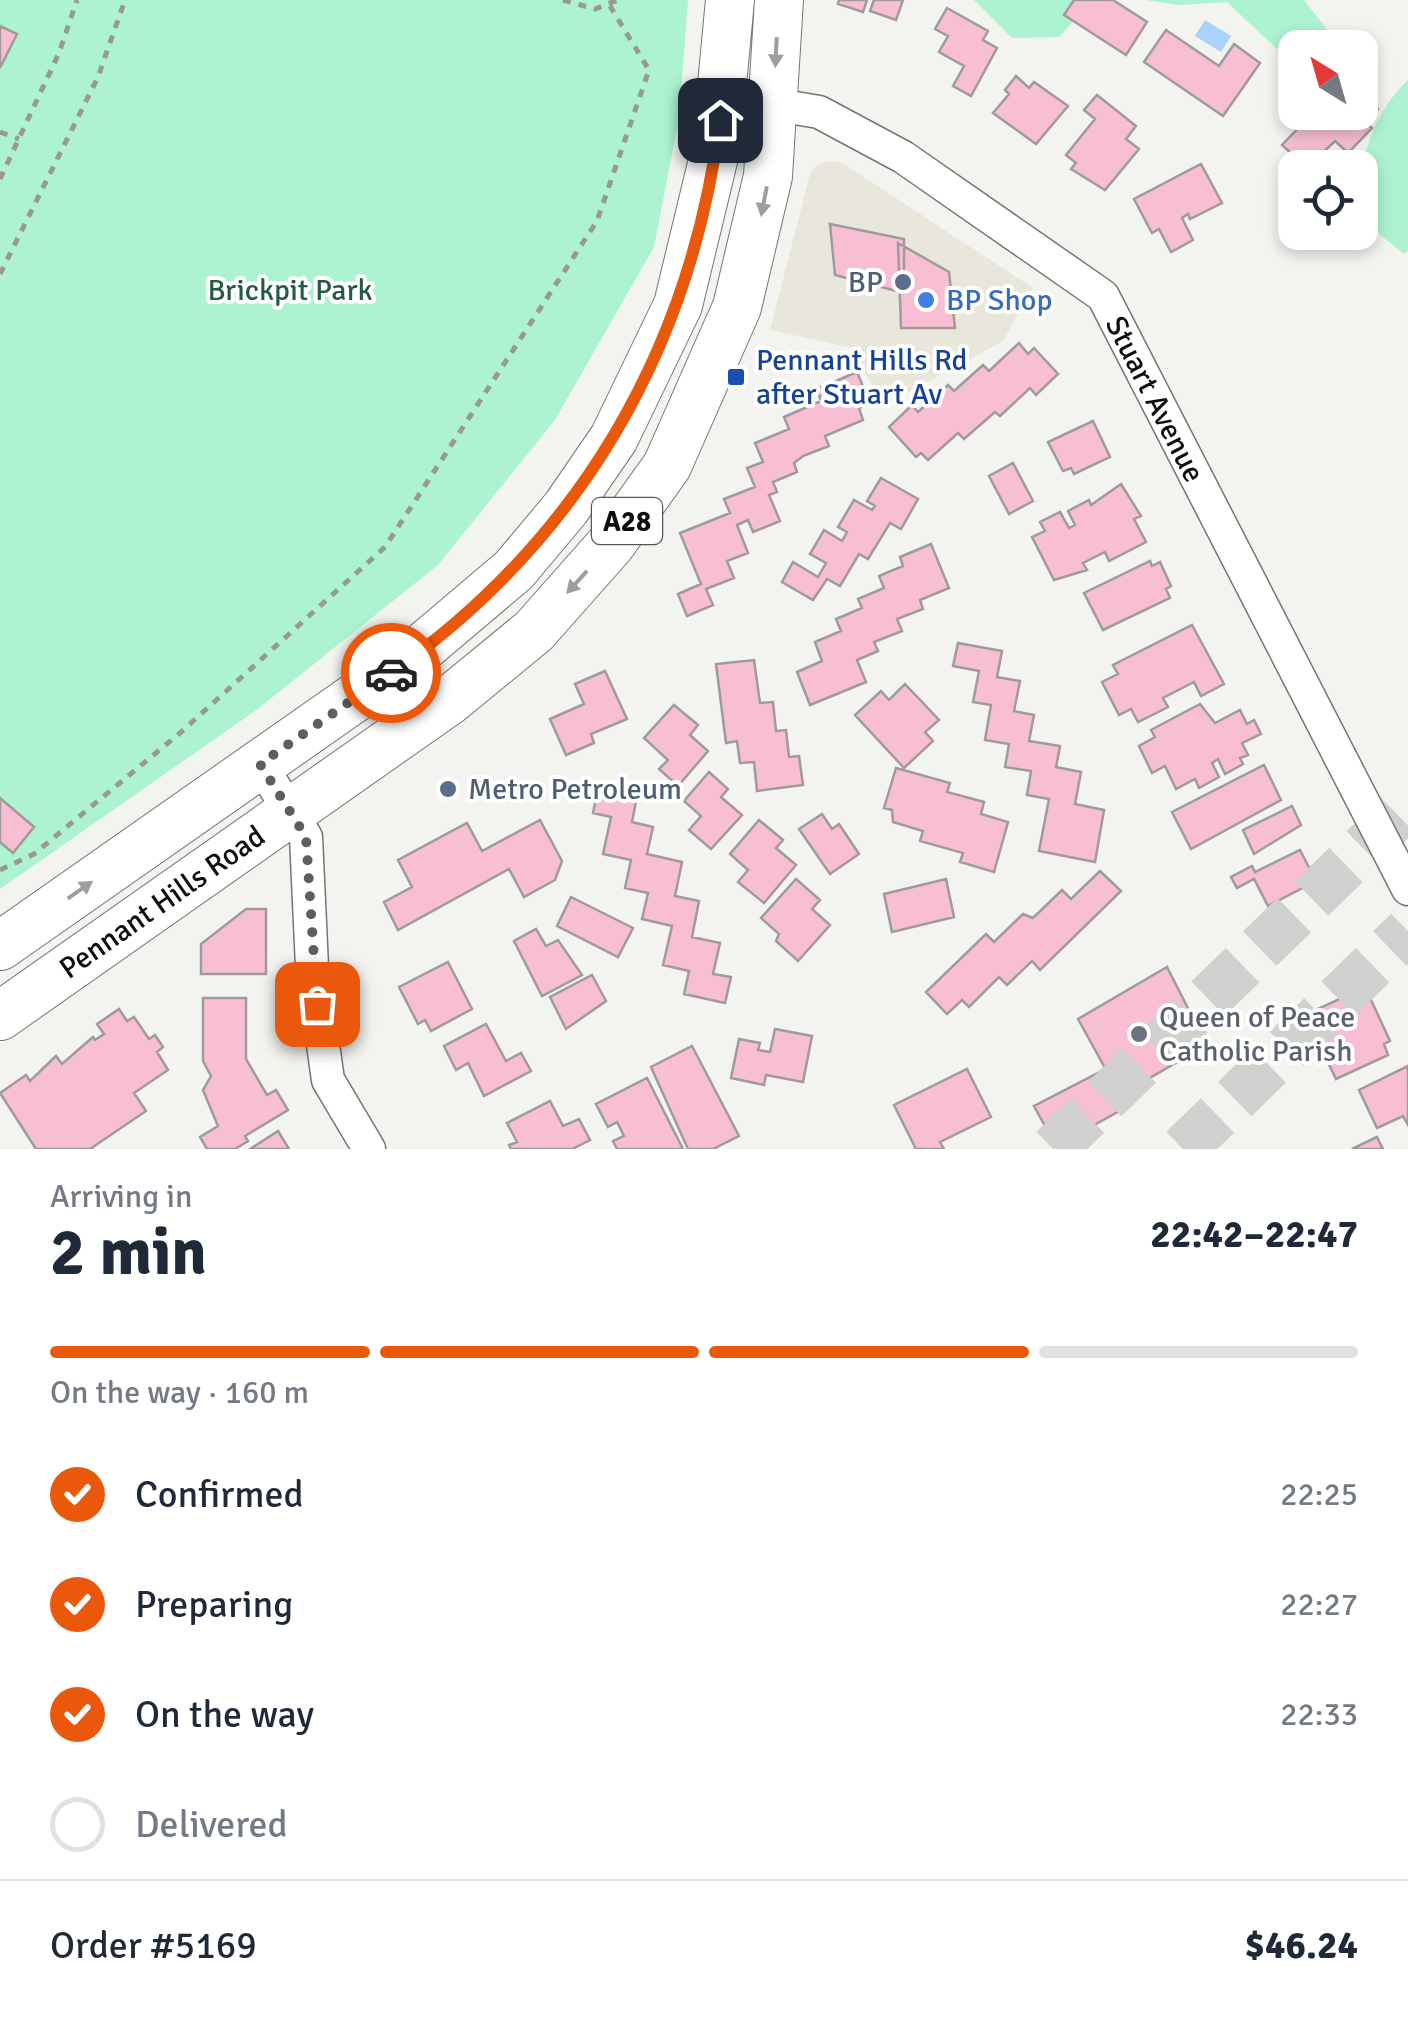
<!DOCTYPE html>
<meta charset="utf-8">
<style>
body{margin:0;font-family:Signika,sans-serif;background:#f2f2f3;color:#1f2937;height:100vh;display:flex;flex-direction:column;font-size:38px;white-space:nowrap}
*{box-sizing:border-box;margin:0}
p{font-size:32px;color:#747a83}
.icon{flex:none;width:55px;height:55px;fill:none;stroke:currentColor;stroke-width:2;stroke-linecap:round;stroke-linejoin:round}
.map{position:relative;height:1149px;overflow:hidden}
.details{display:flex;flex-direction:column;background:#fff;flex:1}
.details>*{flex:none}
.needle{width:65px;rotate:323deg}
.fabs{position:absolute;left:1278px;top:30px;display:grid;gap:20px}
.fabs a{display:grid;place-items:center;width:100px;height:100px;border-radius:20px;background:#fff;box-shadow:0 5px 15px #0003;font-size:50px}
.pin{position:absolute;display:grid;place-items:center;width:85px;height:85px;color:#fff;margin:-42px;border-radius:20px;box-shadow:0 5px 15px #0006}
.courier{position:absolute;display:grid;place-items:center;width:100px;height:100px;margin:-50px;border:8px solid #ea580c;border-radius:50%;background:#fff;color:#222;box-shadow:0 2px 12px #0007}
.headline em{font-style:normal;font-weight:700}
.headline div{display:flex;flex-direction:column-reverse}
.headline{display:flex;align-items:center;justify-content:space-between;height:170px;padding:0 50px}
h1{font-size:65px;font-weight:700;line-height:75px}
.bar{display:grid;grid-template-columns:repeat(4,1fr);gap:15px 10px;align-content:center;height:120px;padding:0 50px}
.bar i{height:12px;border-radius:8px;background:#e0e1e3}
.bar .current{background:#ea580c}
.bar p{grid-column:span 4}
.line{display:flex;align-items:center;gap:25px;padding:0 50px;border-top:2px solid #e0e1e3}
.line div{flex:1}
ol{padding:0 50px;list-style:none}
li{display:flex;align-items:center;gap:30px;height:110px}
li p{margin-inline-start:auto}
li .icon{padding:10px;border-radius:50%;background:#ea580c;color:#fff;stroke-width:4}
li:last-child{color:#747a83}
li i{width:55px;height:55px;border:5px solid #e0e1e3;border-radius:50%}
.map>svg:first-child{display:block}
.built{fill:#e9e7dc}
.green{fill:#adf3d1}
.water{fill:#abd2fa}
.building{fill:#f8bfd4;stroke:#9f9b9c;stroke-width:2.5}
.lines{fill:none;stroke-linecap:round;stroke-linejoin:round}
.highway-tunnel{stroke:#d0d0ce;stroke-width:48;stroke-dasharray:48 24;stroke-linecap:butt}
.minor-casing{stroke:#767573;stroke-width:35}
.highway-casing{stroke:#767573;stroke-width:50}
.path{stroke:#989896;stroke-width:5;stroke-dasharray:8 8;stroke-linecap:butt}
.minor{stroke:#fff;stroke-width:32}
.highway{stroke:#fff;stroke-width:48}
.oneway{fill:#9e9e9e}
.done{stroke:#5e5e5c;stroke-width:10;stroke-dasharray:0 18}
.route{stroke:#ea580c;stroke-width:12}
.service-dot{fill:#5c6f8a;stroke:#fff;stroke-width:4}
.shop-dot{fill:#3f7fe0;stroke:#fff;stroke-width:4}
.transit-dot{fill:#1a4fb4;stroke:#fff;stroke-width:4}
.worship-dot{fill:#6b7280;stroke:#fff;stroke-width:4}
.labels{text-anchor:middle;stroke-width:8;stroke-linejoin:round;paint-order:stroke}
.shield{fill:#fff;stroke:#565655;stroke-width:2.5}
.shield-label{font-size:28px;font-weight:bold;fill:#0d0d0c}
.service-label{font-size:30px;fill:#4e5e75;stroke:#fff;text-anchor:end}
.park-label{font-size:30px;fill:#245b44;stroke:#fff}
.shop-label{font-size:30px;fill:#366cbe;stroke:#fff;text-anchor:start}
.transit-label{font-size:30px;fill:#164399;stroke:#fff;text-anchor:start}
.street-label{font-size:30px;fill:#0d0d0c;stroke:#fff}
.worship-label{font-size:30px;fill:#5b616d;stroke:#fff;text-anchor:start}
</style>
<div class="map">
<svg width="1408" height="1149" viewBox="0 0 1408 1149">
<rect width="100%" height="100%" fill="#f3f3f0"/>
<!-- built -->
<path class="built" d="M825,161L841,162L1033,288L1003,341L883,406L852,348L770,330L811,170Z"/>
<!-- green -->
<path class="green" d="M0,0H688L679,118L654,247L555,420L438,565L255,711L0,889Z
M974,0H1092L1059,37L1012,38Z
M1146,0H1304L1335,40L1324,47L1295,48V53H1281L1227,2L1179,5Z
M1408,80V251L1404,254C1394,245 1376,234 1370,222C1347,178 1374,111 1408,80Z"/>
<!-- water -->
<path class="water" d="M1205,20L1231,36L1221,52L1195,36Z"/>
<!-- building -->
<path class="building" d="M839,0H867L863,12L838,4Z
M874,0H903L896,20L870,11Z
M1074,0H1113L1147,22L1126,55L1064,15Z
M947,8L988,31L983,40L997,48L971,96L953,86L964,66L939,52L948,36L935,29Z
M0,26L17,34L0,68Z
M1166,30L1219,66L1234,44L1260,63L1223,116L1144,62Z
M1016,76L1029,88L1034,82L1068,106L1036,144L993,113L1009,94L1005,90Z
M1295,88V112H1344L1353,120L1357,115L1372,128L1348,153L1335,141L1307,168L1282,145L1304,122L1282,102Z
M1365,89L1378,109L1364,118L1360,93Z
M1097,95L1136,126L1126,139L1139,149L1105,190L1071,169L1076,163L1066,155L1095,119L1084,110Z
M1201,164L1222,203L1190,219L1188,214L1182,218L1193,240L1171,252L1159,229L1152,233L1134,199Z
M830,224L904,239V293L835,275Z
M898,243L949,272L955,328H901Z
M1019,343L1028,354L1034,348L1058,374L1036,395L1030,388L1000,416L995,412L964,439L958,433L928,460L921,453L916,457L889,427L912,405L918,412L948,385L954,391L983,365L989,371Z
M857,372L870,403L859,408L863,420L825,436L829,446L803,456L794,463L797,472L773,482L777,492L769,495L780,521L753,532L748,520L737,525L748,553L727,561L734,578L706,589L713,605L687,616L678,594L701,584L680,533L730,513L724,499L755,487L747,468L763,462L755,443L789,429L784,417L821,401L817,389Z
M1093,421L1110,457L1074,474L1071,468L1063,471L1048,442Z
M1013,463L1033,501L1009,514L989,476Z
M881,478L918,499L901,529L890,523L868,559L859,554L840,586L827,579L813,600L782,582L793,562L818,577L826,563L810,554L824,530L842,541L847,532L838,527L854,500L872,510L875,506L867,501Z
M1121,484L1141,516L1134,519L1146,542L1109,561L1105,552L1083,563L1087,570L1054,580L1032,537L1045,531L1040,522L1060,512L1069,528L1075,525L1068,511L1089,500L1091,505Z
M931,544L949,588L920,600L923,609L897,619L902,631L874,642L878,651L857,660L866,682L810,705L797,672L822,661L815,642L841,631L836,619L862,608L858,599L884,588L879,576L903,566L900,557Z
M1150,561L1152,566L1160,562L1171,586L1166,589L1170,598L1103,630L1084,593Z
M1192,625L1224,684L1201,696L1194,682L1163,698L1168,707L1138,722L1131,709L1119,715L1102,682L1118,674L1113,665Z
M958,643L1002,651L997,677L1020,681L1014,711L1034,715L1029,741L1060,746L1056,767L1081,772L1075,804L1104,810L1095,862L1039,851L1049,799L1027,795L1031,771L1005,767L1009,744L985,740L991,705L973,702L979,671L953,666Z
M754,660L760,703L773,702L776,731L786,730L789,757L799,756L803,785L757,791L754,762L740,763L737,741L726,743L716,664Z
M605,671L627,719L591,734L594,743L566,755L550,719L584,704L575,684Z
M905,684L939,720L925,732L933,741L904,768L855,715L881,691L889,700Z
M1200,704L1215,723L1240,710L1247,724L1254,720L1261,734L1242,743L1248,755L1240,758L1243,764L1225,774L1218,759L1212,763L1219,777L1199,788L1195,779L1176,789L1165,766L1152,773L1139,746L1155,737L1151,730Z
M674,705L698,725L690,735L708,751L678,786L659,769L668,760L644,738Z
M1264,765L1281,800L1191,849L1172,812Z
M896,768L950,783L947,792L984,802L981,814L1008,822L994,872L960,862L963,853L920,841L923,831L893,822L892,810L884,808Z
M709,772L728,789L721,797L742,815L711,849L689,830L701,816L684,801Z
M598,788L637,796L632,822L653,827L647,854L682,862L675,896L699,901L692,937L720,943L713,974L731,977L725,1003L684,994L689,971L663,965L672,926L642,919L648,893L625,888L631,860L603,854L611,817L593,813Z
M0,798L34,827L13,853L0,842Z
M1292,806L1301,825L1254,854L1243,830Z
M822,814L832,829L839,824L859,854L830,874L799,829Z
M540,820L562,861L555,880L524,897L509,869L398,930L384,902L412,887L398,860L467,823L482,851Z
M759,820L783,840L776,848L796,865L764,903L738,882L748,870L730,854Z
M1300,850L1316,881L1268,906L1254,879L1237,888L1231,877L1252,866L1255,872Z
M1100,871L1121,891L1040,970L1032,961L1007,985L999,977L969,1007L962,1000L947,1014L926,992L986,934L994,942L1023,914L1033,918L1062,890L1071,899Z
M796,879L820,900L812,909L830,925L798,961L776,941L779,934L761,918Z
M946,879L954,917L892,932L884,894Z
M571,897L633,928L618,957L557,926Z
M246,909H266V974H201V944Z
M536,929L546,946L558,940L582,975L542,996L514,941Z
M448,962L472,1009L431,1031L425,1020L418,1024L399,987Z
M1167,967L1199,1030L1183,1038L1186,1057L1120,1095L1078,1019Z
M592,975L606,1001L566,1029L550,997Z
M1365,987L1390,1041L1384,1044L1388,1055L1336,1079L1305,1015Z
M203,998H246V1059L267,1095L276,1090L288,1110L245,1136L248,1141L235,1149H207L200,1137L218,1126L203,1090L211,1076L203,1061Z
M119,1009L127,1021L134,1017L149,1039L155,1035L163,1047L157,1052L168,1070L134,1093L146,1111L90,1149H36L0,1093L26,1075L30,1081L56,1056L62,1064L93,1037L95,1040L104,1034L97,1024Z
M486,1024L506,1061L521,1053L531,1071L484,1096L468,1063L456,1070L444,1046Z
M775,1029L812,1036L803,1082L766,1075L764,1085L731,1078L739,1039L760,1043L758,1050L770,1052Z
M692,1046L739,1136L713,1149H688L651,1067Z
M1408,1066V1125L1403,1116L1377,1128L1359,1090Z
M967,1069L991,1117L940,1142L944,1149H916L894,1105Z
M1100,1072L1123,1109L1056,1146L1034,1106Z
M647,1078L683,1149H617L613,1141L624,1136L617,1122L608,1127L596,1104Z
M550,1101L563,1126L579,1119L590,1140L572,1149H511L509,1145L517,1142L507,1123Z
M278,1131L289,1149H250Z
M1377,1137L1383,1149H1352Z"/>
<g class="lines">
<!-- highway-tunnel -->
<path class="highway-tunnel" d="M1053,1149L1408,805
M1183,1149L1408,931"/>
<!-- minor casing -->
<g class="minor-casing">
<path id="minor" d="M723,96L819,112L903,157L1103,296L1408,889
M260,764L306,837L312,967L328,1080L369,1149"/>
</g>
<!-- highway casing -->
<g class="highway-casing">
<path id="highway" d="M0,946L403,664L514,570L566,508L614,438L678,305L716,148L730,0
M0,1016L450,700L534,631L611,544L667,466L737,307L768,176L779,0"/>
</g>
<!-- path -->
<path class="path" d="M563,0L595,9L618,0
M0,132L19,139
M0,179L59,53L77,0
M0,274L98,77L125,0
M0,870L34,854L180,733L385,547L597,221L649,70L610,6"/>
<!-- minor -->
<use href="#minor" class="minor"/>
<!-- highway -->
<use href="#highway" class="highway"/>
</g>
<!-- one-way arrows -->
<defs><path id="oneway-solid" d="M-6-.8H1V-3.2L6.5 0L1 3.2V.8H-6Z" transform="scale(2.5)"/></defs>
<g class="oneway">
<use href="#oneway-solid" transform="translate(776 52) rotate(93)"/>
<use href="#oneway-solid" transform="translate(764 201) rotate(101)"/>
<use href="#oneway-solid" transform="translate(577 582) rotate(132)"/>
<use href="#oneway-solid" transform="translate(80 890) rotate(-35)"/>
</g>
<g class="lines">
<!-- done -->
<path class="done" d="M317,1004L306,837L260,764L391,673"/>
<!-- route -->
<path class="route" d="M391,673C580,540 691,349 720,120"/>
</g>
<!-- markers -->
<g class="service-dot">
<circle cx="903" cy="282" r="10"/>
<circle cx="448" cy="789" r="10"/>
</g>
<circle class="shop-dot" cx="926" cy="300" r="10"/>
<rect class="transit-dot" x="726" y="367" width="20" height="20" rx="5"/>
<circle class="worship-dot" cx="1139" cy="1034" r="10"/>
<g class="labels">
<!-- shield labels -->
<rect class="shield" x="592" y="498" width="70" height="46" rx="8"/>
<g class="shield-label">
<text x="627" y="531">A28</text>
</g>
<!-- service labels -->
<g class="service-label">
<text x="883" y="292">BP</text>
<text x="468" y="799" text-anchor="start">Metro Petroleum</text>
</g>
<!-- park labels -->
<g class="park-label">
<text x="290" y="300">Brickpit Park</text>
</g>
<!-- shop labels -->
<g class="shop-label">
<text x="946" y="310">BP Shop</text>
</g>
<!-- transit labels -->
<g class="transit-label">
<text x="756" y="370">Pennant Hills Rd<tspan x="756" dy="34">after Stuart Av</tspan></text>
</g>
<!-- street labels -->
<g class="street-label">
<text transform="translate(1155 399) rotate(63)" y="10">Stuart Avenue</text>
<text transform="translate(162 902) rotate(-35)" y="10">Pennant Hills Road</text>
</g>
<!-- worship labels -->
<g class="worship-label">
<text x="1159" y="1027">Queen of Peace<tspan x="1159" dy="34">Catholic Parish</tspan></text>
</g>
</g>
</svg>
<div class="fabs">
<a><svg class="needle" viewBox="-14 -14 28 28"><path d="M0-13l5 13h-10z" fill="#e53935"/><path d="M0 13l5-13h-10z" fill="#747a83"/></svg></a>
<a><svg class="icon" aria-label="locate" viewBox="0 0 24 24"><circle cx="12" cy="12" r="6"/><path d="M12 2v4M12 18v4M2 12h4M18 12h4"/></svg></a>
</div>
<div class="pin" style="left:317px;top:1004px;background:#ea580c"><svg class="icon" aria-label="bag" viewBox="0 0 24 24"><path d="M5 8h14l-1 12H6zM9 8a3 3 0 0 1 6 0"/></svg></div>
<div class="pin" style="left:720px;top:120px;background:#1f2937"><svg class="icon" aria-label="home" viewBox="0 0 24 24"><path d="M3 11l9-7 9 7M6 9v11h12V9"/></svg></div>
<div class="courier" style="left:391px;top:673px"><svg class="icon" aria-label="car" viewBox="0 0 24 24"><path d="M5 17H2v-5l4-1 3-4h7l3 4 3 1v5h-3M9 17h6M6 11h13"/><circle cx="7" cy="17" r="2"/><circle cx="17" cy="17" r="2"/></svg></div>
</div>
<section class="details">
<div class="headline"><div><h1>2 min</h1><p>Arriving in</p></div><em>22:42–22:47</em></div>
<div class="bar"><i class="current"></i><i class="current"></i><i class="current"></i><i></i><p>On the way · 160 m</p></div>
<ol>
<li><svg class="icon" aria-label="check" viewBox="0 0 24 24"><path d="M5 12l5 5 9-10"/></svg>Confirmed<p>22:25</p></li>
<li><svg class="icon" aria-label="check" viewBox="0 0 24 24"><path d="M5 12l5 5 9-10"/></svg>Preparing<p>22:27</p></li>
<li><svg class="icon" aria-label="check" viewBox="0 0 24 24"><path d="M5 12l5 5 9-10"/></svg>On the way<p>22:33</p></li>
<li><i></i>Delivered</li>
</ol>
<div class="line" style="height:130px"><div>Order #5169</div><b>$46.24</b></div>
</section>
